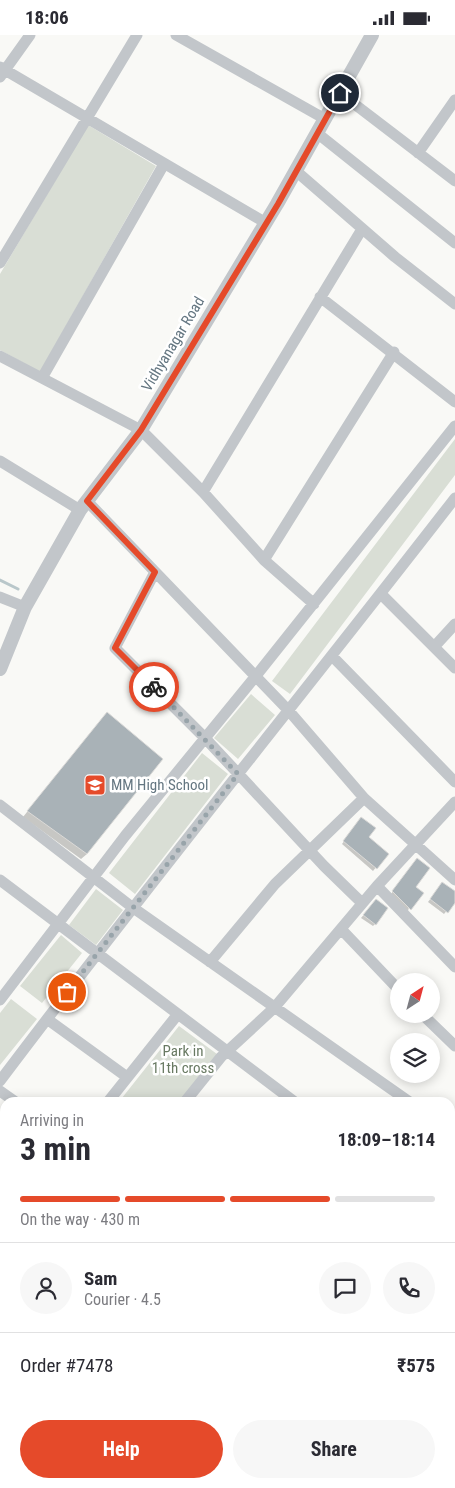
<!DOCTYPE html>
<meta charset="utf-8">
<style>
body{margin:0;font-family:"Roboto Condensed",sans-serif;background:#f7f7f7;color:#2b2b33;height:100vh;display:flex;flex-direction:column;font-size:19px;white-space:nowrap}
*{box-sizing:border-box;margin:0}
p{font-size:16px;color:#7c7c81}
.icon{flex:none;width:28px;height:28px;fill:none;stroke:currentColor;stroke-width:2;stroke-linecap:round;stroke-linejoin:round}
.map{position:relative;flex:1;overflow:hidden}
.panel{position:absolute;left:0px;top:1062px;width:455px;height:391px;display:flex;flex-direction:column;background:#fff;border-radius:15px 15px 0 0;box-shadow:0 2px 12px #0003}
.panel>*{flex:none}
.needle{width:32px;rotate:36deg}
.controls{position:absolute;left:390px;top:938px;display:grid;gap:10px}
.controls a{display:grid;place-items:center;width:50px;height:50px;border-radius:50%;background:#fff;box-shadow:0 2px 12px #0003;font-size:25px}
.pin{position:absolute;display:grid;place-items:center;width:42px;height:42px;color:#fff;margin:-21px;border:2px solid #fff;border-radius:50%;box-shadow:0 1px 5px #0007}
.courier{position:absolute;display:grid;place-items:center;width:50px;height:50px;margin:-25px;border:4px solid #e54a2a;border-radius:50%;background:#fff;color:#222;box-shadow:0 1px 6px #0007}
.headline em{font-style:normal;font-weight:700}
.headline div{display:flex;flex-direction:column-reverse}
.headline{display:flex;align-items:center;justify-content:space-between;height:85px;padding:0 20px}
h1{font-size:32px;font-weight:700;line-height:38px}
.bar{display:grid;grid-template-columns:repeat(4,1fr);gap:8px 5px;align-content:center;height:60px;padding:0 20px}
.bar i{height:6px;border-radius:4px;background:#e1e1e2}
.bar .on{background:#e54a2a}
.bar p{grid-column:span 4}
.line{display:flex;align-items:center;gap:12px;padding:0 20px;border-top:1px solid #e1e1e2}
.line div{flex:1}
.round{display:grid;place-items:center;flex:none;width:52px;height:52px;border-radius:26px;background:#f7f7f7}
.button{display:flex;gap:10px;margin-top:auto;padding:10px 20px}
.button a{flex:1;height:58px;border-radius:30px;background:#e54a2a;color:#fff;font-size:20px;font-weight:700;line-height:58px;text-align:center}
.button a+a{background:#f7f7f7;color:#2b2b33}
.status{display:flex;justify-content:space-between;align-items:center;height:35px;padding:0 25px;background:#fff;direction:ltr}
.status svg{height:14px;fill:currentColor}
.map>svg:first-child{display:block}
.green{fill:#d9ded5}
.shadow{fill:#0003}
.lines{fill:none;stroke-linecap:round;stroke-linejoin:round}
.stream{stroke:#b9c7ca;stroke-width:3}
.building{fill:#a9b2b7;stroke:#dbdad8}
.minor{stroke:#c2c6ca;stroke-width:11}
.tertiary{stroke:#c2c6ca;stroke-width:14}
.done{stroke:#98a4aa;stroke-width:5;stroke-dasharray:0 9}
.route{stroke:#e54a2a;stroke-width:6}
.labels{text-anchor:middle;stroke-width:5;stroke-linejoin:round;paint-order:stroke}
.street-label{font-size:15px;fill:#647681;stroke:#fff}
.poi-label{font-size:15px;fill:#647681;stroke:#fff;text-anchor:start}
.park-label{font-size:15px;fill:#687962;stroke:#fff}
</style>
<div class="status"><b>18:06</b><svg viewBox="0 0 49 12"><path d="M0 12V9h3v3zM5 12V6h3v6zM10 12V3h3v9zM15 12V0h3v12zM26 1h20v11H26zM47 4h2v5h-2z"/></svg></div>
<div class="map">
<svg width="455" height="1453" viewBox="0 0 455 1453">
<rect width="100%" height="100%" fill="#f9f9f6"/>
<!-- green -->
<path class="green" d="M88,90L156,131L40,337L0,315V239Z
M455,404V440L290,659L272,646Z
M251,659L275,680L238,724L214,703Z
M202,718L228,739L135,859L109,838Z
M96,854L123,875L96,910L69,890Z
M61,900L82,918L42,968L20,951Z
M11,964L37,984L0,1030V978Z
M179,991L221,1022L178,1067L118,1068Z"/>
<!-- shadow -->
<path class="shadow" d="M102,684L87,819L81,824L23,782Z
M359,786L367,802L387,819L373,836L342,809Z
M415,827L414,852L408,876L391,859Z
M440,851L455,859V866L444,879L428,867Z
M376,865L375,889L373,891L361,883Z"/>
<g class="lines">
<!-- stream -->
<path class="stream" d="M0,545L18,554"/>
</g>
<!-- building -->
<path class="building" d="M107,677L163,724L87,819L27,776Z
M361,782L376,793L369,802L389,819L377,834L343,806Z
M417,823L430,833L416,852L424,858L411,875L392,856Z
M442,847L455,856V868L448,878L430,864Z
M376,864L388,873L376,890L363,880Z"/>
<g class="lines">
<!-- minor -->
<path class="minor" d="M176,0L325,84
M0,32L266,188
M0,42L30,0
M340,58L455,146
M317,98L455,208
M418,118L455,65
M296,136L395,222L455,269
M0,228L137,0
M320,262L455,367
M0,321L141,395L203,457
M42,343L164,129
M0,426L80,475
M87,466L289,676L364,763L455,845
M264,525L203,457L362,194
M155,537L115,613L205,703L324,831L362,868
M381,559L434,612
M0,562L25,572
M314,569L264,525L394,317
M455,589L434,612L455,633
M332,621L455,747
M0,770L132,872L411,1068
M0,845L296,1068
M377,851L455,932
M341,894L399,955
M210,927L275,849L364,763
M0,965L125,801L255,642L455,391
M422,979L455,1011
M47,984L127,1042
M0,1046C148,849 304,658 455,463
M0,1056L17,1068
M107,1068L178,979
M184,1068L221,1022L274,973L377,851L455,767
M450,1095L455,1099
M0,1155L5,1158
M450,1184L455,1188
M0,1248L5,1252
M450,1259L455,1249
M0,1333L5,1336
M450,1368L455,1372
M0,1370L5,1363
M0,1447L9,1453
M177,1449L183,1453
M326,1449L334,1453
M347,1453L349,1449"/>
<!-- tertiary -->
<path class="tertiary" d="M0,634L25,572L80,475L141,395L277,169L372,0"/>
</g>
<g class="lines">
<!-- done -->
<path class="done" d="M67,957L238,739L154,652"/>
<!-- route -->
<path class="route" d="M154,652L115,613L155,537L87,466L141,395L278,169L340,58"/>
</g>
<!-- icons -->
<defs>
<g id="school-square" transform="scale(1.125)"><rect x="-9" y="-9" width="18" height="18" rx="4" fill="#e54a2a" stroke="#fff"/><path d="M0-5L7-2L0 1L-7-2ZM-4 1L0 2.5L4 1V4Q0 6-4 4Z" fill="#fff"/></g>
</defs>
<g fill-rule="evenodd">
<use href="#school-square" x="95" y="750"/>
</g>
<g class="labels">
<!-- street labels -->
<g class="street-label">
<text transform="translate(173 309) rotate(-59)" y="5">Vidhyanagar Road</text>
</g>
<!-- poi labels -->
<g class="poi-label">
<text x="111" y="755">MM High School</text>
</g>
<!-- park labels -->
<g class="park-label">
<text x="183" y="1021">Park in<tspan x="183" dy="17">11th cross</tspan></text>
</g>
</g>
</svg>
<div class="controls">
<a><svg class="needle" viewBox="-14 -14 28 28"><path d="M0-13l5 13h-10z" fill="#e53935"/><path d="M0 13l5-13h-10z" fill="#7c7c81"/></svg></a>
<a><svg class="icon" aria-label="layers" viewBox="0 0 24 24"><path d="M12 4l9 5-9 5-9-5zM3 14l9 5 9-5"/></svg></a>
</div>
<div class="pin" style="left:67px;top:957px;background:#ea580c"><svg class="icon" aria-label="bag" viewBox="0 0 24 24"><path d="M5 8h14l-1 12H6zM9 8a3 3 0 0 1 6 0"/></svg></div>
<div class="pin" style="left:340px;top:58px;background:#1f2937"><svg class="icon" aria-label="home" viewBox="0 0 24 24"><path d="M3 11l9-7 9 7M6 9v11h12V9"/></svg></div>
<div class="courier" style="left:154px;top:652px"><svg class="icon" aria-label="bike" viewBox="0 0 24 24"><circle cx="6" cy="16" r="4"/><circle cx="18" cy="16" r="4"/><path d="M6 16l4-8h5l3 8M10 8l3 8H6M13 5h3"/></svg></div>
<section class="panel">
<div class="headline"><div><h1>3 min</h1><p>Arriving in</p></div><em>18:09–18:14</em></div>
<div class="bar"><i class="on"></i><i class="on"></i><i class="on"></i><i></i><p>On the way · 430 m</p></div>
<div class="line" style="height:90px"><a class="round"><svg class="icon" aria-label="person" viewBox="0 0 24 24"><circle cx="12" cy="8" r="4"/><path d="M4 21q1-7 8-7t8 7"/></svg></a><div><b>Sam</b><p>Courier · 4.5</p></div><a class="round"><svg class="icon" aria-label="chat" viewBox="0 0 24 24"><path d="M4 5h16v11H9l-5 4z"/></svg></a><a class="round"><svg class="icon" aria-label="phone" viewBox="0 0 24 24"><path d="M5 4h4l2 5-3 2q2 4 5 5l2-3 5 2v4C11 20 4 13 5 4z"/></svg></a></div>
<div class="line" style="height:65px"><div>Order #7478</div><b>₹575</b></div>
<div class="button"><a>Help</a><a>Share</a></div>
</section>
</div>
